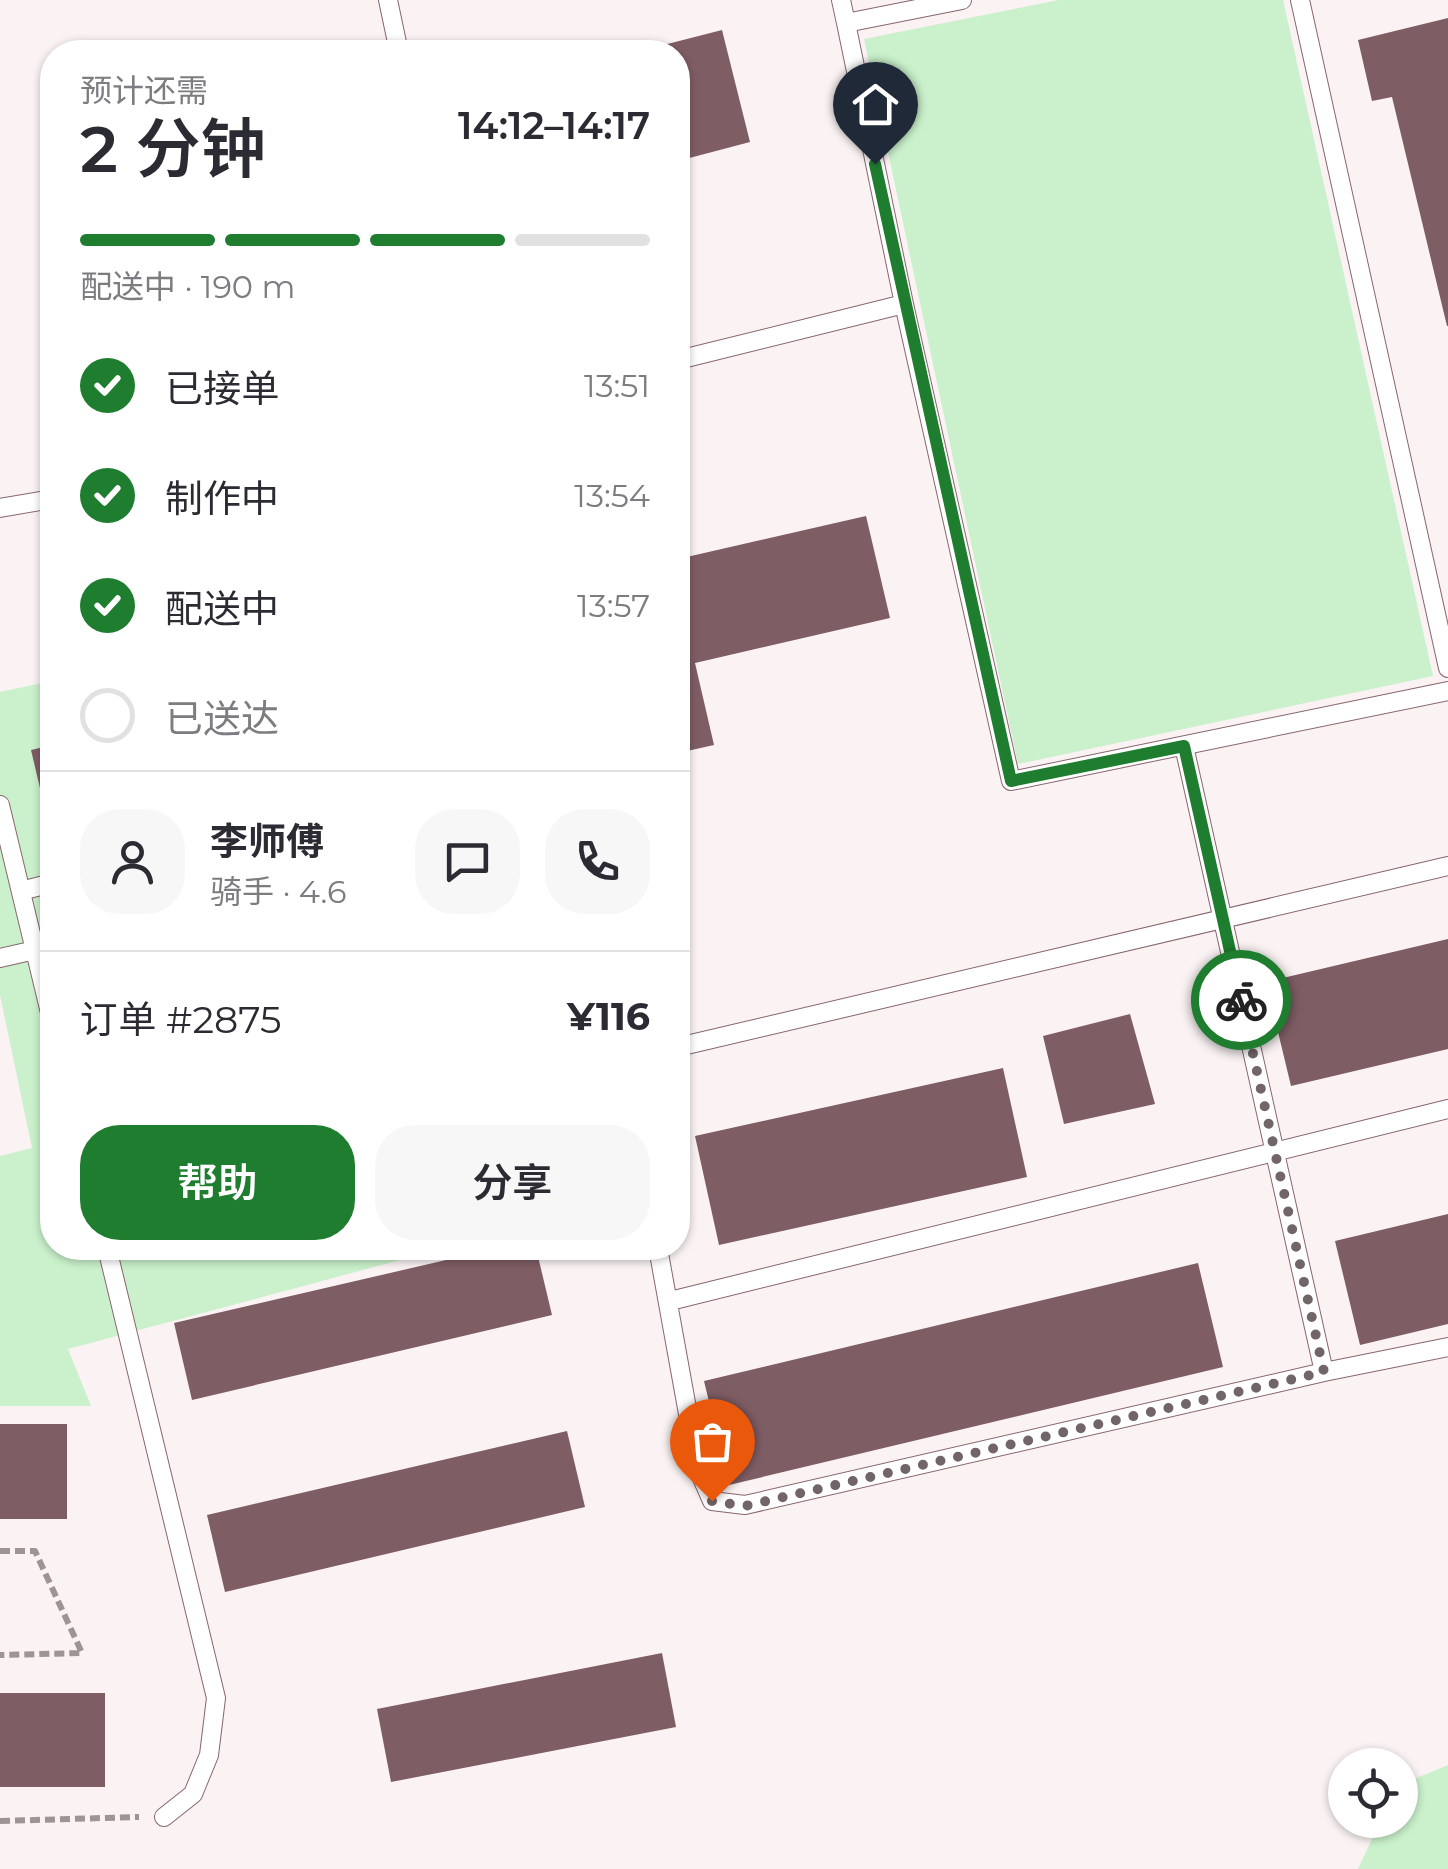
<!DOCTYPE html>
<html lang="zh">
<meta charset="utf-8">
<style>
body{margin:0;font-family:Montserrat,"Noto Sans SC",sans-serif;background:#f7f7f7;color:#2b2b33;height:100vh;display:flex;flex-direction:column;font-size:38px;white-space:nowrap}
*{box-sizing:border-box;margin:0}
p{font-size:32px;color:#7c7c81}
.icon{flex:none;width:55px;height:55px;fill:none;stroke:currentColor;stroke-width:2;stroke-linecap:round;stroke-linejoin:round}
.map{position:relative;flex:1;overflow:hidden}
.drawer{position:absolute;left:40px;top:40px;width:650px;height:1220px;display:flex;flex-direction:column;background:#fff;border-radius:40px;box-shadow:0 2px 8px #0004}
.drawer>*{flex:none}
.controls{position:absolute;left:1328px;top:1748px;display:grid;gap:20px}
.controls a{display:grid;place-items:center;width:90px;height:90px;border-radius:50%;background:#fff;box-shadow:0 2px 8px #0004;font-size:50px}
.pin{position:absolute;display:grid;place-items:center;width:85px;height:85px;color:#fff;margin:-102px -42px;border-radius:50% 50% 50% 0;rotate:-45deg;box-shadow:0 0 10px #0007}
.pin .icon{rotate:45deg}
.courier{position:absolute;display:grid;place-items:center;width:100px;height:100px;margin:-50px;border:8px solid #1e7d2e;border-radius:50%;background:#fff;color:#222;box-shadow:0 2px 12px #0007}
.overview em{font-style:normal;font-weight:600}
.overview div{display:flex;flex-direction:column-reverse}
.overview{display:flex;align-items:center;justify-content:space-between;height:170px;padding:0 40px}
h1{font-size:65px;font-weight:600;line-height:75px}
.bar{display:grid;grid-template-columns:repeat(4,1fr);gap:15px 10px;align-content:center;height:120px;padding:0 40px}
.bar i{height:12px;border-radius:8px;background:#e1e1e2}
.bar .on{background:#1e7d2e}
.bar p{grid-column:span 4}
.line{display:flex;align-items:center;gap:25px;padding:0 40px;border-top:2px solid #e1e1e2}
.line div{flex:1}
.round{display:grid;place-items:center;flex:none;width:105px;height:105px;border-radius:40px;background:#f7f7f7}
ol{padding:0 40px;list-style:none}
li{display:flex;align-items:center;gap:30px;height:110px}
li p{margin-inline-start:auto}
li .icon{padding:10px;border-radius:50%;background:#1e7d2e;color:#fff;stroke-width:4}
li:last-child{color:#7c7c81}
li i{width:55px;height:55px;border:5px solid #e1e1e2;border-radius:50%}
.button{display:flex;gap:20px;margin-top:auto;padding:20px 40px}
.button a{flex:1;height:115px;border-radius:40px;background:#1e7d2e;color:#fff;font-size:40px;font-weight:600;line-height:115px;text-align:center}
.button a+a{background:#f7f7f7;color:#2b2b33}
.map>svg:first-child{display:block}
.green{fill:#caf1cb}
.building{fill:#7f5d65}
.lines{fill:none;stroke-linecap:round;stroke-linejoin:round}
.service-casing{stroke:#88666d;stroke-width:20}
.path{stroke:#9e9395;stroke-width:6;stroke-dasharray:10 5;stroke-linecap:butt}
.service{stroke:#fff;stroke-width:18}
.done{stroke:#716567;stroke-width:10;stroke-dasharray:0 18}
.route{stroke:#1e7d2e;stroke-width:12}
</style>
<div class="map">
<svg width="1448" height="1869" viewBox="0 0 1448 1869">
<rect width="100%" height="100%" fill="#faf2f3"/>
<!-- green -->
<path class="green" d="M1059,0H1283L1433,676L1018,764L864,39Z
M52,681V1248H445L68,1349L91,1406H0V1156L32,1148L0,995V692Z
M1448,1765V1869H1358L1381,1820H1400V1785Z"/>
<!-- building -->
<path class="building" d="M1448,18V326H1447L1392,97L1372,101L1358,40Z
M722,30L750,142L678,161V52L640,51Z
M866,516L890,618L695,663L714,745L678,753V559Z
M52,745V825L49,826L31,750Z
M1448,939V1049L1291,1086L1266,982Z
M1130,1014L1155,1104L1064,1124L1043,1036Z
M1003,1068L1027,1177L719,1245L695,1136Z
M1448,1214V1324L1360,1345L1335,1241Z
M498,1248H536L552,1315L192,1400L174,1323Z
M1198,1263L1223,1367L729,1485L704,1381Z
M0,1424H67V1519H0Z
M567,1431L585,1507L225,1592L207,1515Z
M662,1653L676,1727L391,1782L377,1709Z
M0,1693H105V1787H0Z"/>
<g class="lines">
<!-- service casing -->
<g class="service-casing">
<path id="service" d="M388,0L399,52
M841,0L846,23
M962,0L846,23L904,304L1011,781L1448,691
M1300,0L1448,668
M678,360L904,304
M0,508L52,499
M1184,746L1324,1372
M0,805L52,1021
M21,891L52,883
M0,958L35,950
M678,1047L1448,866
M107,1248L216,1698L209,1755L193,1794L164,1817
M658,1248L698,1469L712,1501L745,1505L1324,1372L1448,1347
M670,1301L1448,1109"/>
</g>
<!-- path -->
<path class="path" d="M0,1551H35L82,1653L0,1655
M0,1821L139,1817"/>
<!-- service -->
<use href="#service" class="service"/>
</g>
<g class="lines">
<!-- done -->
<path class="done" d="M712,1501L745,1506L1324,1372L1241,1000"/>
<!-- route -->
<path class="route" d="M875,164L1011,781L1184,746L1241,1000"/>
</g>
</svg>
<div class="controls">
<a><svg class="icon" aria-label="locate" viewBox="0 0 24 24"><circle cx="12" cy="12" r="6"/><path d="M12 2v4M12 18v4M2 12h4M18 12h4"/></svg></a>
</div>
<div class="pin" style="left:712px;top:1501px;background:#ea580c"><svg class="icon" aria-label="bag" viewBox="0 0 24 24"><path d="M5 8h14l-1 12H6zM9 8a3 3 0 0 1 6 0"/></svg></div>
<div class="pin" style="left:875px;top:164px;background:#1f2937"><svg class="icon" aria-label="home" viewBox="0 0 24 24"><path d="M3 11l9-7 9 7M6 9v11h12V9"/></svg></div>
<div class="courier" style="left:1241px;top:1000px"><svg class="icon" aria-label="bike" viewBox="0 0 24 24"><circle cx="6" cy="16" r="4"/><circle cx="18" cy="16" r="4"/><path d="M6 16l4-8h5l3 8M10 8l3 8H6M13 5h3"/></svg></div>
<section class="drawer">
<div class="overview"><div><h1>2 分钟</h1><p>预计还需</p></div><em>14:12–14:17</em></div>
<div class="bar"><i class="on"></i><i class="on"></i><i class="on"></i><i></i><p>配送中 · 190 m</p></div>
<ol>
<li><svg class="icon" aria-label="check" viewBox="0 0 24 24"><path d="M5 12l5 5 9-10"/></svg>已接单<p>13:51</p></li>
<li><svg class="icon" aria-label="check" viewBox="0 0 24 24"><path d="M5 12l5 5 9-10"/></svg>制作中<p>13:54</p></li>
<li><svg class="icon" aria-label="check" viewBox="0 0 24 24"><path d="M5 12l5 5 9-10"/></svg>配送中<p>13:57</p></li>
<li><i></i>已送达</li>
</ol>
<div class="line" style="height:180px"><a class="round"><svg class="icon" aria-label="person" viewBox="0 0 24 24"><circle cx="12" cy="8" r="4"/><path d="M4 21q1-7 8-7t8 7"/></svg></a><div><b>李师傅</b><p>骑手 · 4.6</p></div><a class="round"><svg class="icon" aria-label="chat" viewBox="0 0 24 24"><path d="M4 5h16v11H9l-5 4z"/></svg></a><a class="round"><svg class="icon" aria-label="phone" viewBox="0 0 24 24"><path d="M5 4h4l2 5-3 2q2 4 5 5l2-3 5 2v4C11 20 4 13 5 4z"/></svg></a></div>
<div class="line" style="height:130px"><div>订单 #2875</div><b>¥116</b></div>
<div class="button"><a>帮助</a><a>分享</a></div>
</section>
</div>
